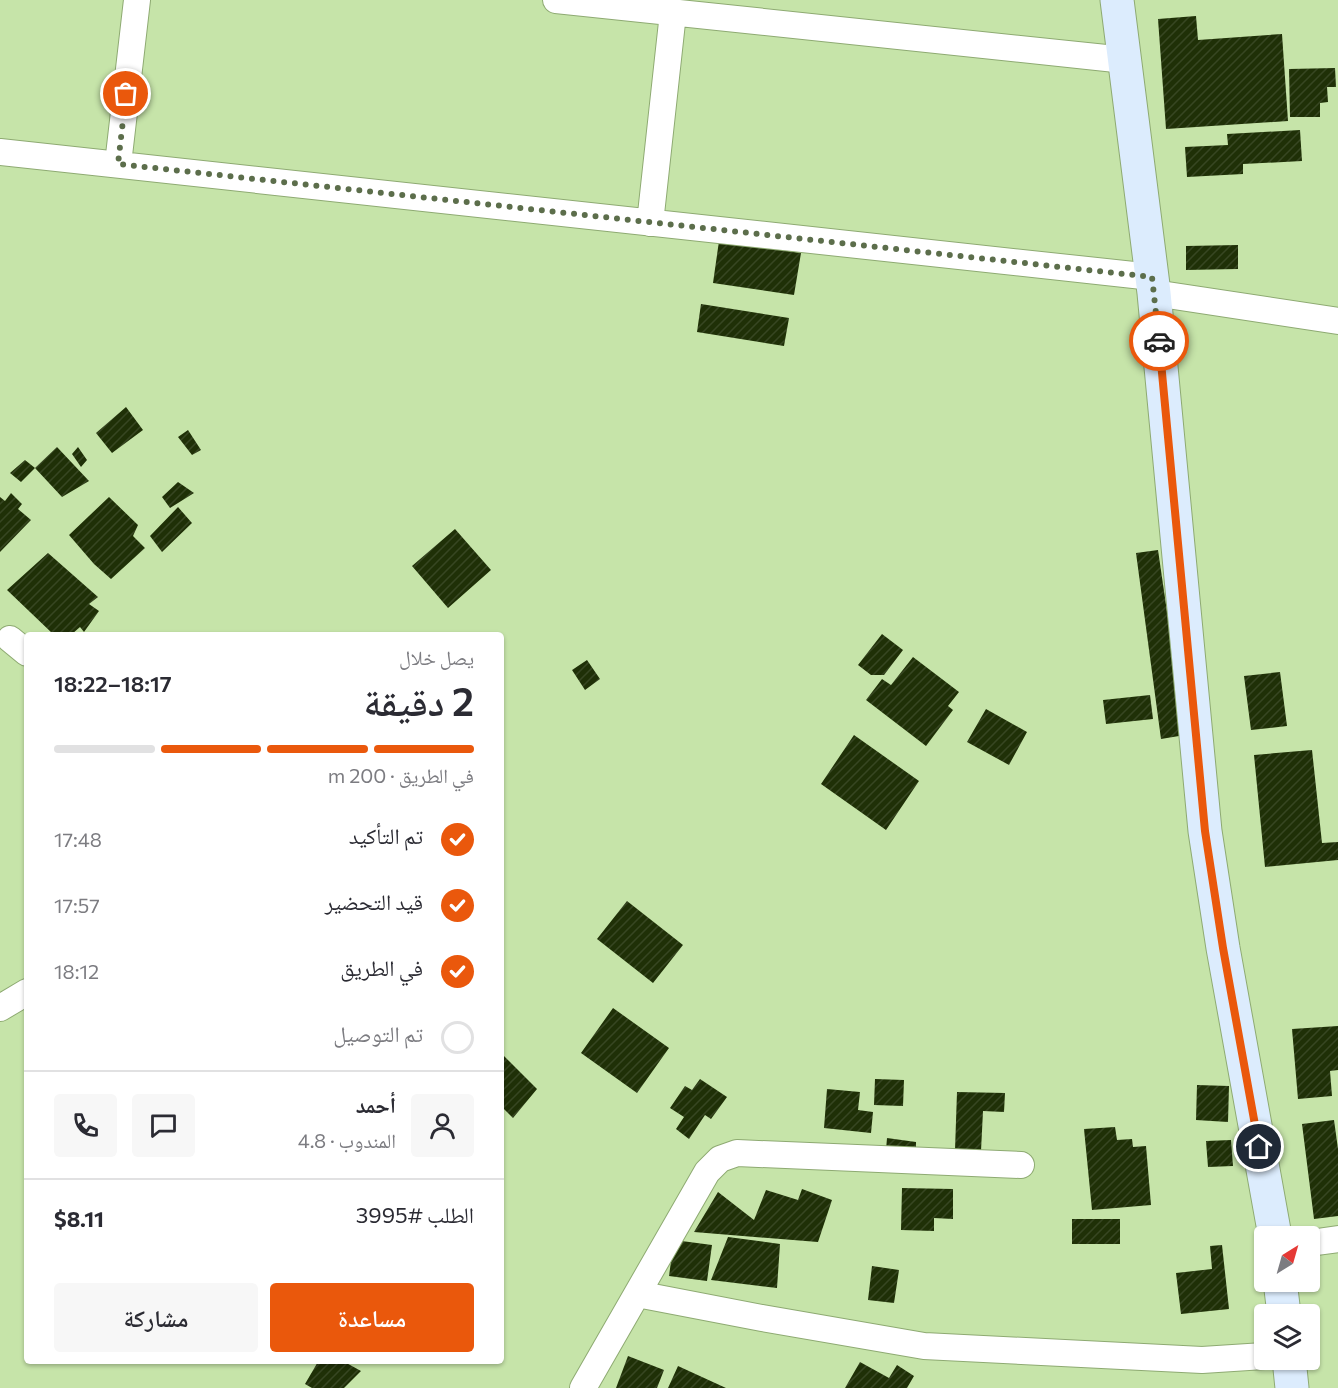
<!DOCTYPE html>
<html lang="ar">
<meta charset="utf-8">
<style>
body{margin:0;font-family:Commissioner,"Noto Naskh Arabic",sans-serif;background:#f7f7f7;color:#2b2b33;direction:rtl;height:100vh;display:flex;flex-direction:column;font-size:22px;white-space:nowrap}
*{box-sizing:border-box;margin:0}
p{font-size:20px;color:#7c7c81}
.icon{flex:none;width:33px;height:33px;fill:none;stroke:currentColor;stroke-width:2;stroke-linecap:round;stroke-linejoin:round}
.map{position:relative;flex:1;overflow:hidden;direction:ltr}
.details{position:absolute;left:24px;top:632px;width:480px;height:732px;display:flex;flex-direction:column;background:#fff;border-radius:6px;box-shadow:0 2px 4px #0004;direction:rtl}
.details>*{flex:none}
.needle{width:39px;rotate:37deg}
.fabs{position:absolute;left:1254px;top:1226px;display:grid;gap:12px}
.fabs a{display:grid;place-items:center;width:66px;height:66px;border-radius:6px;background:#fff;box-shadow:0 2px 4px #0004;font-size:30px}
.pin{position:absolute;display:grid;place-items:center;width:51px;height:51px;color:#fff;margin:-26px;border:3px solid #fff;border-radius:50%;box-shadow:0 2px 6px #0007}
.courier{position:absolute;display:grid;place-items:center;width:60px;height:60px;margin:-30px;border:4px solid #ea580c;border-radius:50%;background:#fff;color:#222;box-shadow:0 2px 8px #0007}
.overview em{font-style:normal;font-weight:600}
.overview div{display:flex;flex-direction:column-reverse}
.overview{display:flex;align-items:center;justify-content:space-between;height:102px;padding:0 30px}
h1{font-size:39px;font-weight:600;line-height:45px}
.bar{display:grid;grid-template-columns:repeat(4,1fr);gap:9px 6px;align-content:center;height:72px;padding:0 30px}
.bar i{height:8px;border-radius:4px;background:#e1e1e2}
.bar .current{background:#ea580c}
.bar p{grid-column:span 4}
.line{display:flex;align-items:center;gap:15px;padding:0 30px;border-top:2px solid #e1e1e2}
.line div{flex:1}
.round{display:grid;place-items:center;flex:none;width:63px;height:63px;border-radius:6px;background:#f7f7f7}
ol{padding:0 30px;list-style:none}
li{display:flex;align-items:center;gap:18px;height:66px}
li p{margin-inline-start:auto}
li .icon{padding:6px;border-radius:50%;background:#ea580c;color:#fff;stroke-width:4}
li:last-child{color:#7c7c81}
li i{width:33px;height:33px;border:3px solid #e1e1e2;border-radius:50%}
.primary-button{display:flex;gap:12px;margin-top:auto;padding:12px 30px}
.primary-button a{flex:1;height:69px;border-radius:6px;background:#ea580c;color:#fff;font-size:24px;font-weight:600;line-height:69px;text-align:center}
.primary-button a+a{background:#f7f7f7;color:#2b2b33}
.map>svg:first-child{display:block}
.building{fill:url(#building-hatch)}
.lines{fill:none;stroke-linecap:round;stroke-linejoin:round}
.street-casing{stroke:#8eaa72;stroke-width:28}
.secondary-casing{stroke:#8eaa72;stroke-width:35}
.street{stroke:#fff;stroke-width:26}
.secondary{stroke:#dcecfd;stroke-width:33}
.done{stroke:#5c6e4b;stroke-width:6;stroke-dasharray:0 10.8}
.route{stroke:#ea580c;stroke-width:8}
</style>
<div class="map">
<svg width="1338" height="1388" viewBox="0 0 1338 1388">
<defs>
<pattern id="building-hatch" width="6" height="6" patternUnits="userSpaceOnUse" patternTransform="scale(1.5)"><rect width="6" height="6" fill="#1f3007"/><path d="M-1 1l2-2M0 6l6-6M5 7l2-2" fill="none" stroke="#374622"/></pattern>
</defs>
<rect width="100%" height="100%" fill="#c6e4a9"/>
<!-- building -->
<path class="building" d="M1196,16L1198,40L1282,34L1288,121L1166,129L1158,19Z
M1335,68L1336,87H1327L1328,102L1320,103V117H1290L1289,69Z
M1300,130L1302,161L1243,164V174L1187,177L1185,147L1228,145L1227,134Z
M719,241L801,253L794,295L713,283Z
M1238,245V269L1186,270V246Z
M701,304L789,318L784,346L697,332Z
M126,407L143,430L112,453L96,433Z
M188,430L201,450L192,455L178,437Z
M57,447L89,481L62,497L35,468Z
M78,447L87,460L81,467L72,454Z
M25,460L35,468L21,482L10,473Z
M178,482L194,493L170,508L162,497Z
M11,493L22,504L18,509L31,520L0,552V497L5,501Z
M109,497L138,525L133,536L145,548L111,579L94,564L69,535Z
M178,507L192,523L162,552L150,536Z
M455,529L491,570L448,608L412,566Z
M1158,550L1185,735L1161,739L1136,553Z
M48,553L98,597L89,604L99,611L84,632L80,627L72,634H53L7,590Z
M882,634L903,650L884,675H871L858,665Z
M913,657L959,692L948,706L953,710L926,746L866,700L882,679L891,685Z
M587,660L600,679L585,690L572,670Z
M1280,672L1287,726L1251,730L1244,676Z
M1150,695L1153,719L1106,724L1103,700Z
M986,709L1027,732L1009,765L967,742Z
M854,735L919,781L886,830L821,784Z
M1312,750L1322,843L1338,842V860L1265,867L1254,755Z
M627,901L683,945L653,983L597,939Z
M613,1008L669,1048L637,1093L581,1053Z
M1338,1026V1070L1330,1071L1332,1096L1298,1099L1292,1029Z
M501,1053L537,1089L513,1118L501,1106Z
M700,1079L727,1097L711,1119L705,1115L689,1139L676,1129L684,1117L670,1108L685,1086L692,1090Z
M875,1079L904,1080L903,1106L874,1105Z
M1197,1085L1229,1086L1228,1122L1196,1120Z
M827,1089L860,1092L858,1110L873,1112L871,1133L824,1128Z
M957,1092L1005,1093L1004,1112L983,1111L981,1151L955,1150Z
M1334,1120L1338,1149V1216L1314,1219L1302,1124Z
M1115,1127L1117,1140L1132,1139L1133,1147L1146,1146L1151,1205L1092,1210L1084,1129Z
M887,1138L916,1142V1151L886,1150Z
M1231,1140L1233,1166L1208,1167L1206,1141Z
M902,1188L953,1189V1219L934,1218V1231L901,1230Z
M802,1189L832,1200L818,1242L694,1232L718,1192L754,1220L766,1190L798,1200Z
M1072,1219H1120V1244H1072Z
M728,1237L780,1244L777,1288L711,1280Z
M674,1240L712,1245L707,1281L669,1276Z
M1222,1245L1229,1309L1181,1314L1176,1273L1212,1269L1210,1246Z
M872,1266L899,1270L894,1303L868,1300Z
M628,1356L664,1370L657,1388H616Z
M319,1360H341L361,1371L344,1388H312L305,1384Z
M860,1362L889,1378L897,1365L914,1376L907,1388H845Z
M678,1366L726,1388H668Z"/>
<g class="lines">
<!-- street casing -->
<g class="street-casing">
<path id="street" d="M556,0L1125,60
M0,152L1152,277
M118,164L137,0
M650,223L673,13
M1154,293L1338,321
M10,639L27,653
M0,1008L27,992
M1310,1243L1338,1239
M637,1294L762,1318L924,1346L1202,1360L1264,1356
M583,1388L707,1172L720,1159L737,1153L1021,1165"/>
</g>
<!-- secondary casing -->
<g class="secondary-casing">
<path id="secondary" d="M1117,0L1154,293L1205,831L1223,948L1275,1236
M1280,1281L1284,1314
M1289,1359L1292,1388"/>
</g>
<!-- street -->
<use href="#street" class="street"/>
<!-- secondary -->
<use href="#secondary" class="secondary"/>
</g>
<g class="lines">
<!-- done -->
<path class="done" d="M126,94L118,164L1152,277L1159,341"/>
<!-- route -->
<path class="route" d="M1159,341L1205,831L1223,948L1259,1147"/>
</g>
</svg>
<div class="fabs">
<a><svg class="needle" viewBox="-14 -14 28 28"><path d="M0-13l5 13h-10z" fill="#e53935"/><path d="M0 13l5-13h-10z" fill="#7c7c81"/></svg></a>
<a><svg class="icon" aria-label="layers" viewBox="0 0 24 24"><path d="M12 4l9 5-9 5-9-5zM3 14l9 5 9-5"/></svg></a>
</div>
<div class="pin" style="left:126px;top:94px;background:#ea580c"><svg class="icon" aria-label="bag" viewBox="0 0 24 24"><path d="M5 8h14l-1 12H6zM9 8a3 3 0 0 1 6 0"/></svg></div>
<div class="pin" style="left:1259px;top:1147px;background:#1f2937"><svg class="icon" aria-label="home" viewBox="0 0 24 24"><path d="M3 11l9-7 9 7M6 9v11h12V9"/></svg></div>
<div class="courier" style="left:1159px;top:341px"><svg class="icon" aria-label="car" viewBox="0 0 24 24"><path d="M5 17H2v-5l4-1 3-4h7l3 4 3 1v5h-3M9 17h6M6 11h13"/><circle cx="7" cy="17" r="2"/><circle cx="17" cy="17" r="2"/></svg></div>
<section class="details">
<div class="overview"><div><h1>2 دقيقة</h1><p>يصل خلال</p></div><em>18:17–18:22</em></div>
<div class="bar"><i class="current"></i><i class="current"></i><i class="current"></i><i></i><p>في الطريق · 200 m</p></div>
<ol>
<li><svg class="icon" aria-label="check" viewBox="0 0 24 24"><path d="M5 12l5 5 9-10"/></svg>تم التأكيد<p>17:48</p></li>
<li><svg class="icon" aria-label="check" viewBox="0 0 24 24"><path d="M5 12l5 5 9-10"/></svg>قيد التحضير<p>17:57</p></li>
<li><svg class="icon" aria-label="check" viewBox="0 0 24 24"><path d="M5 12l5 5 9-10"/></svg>في الطريق<p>18:12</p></li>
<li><i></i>تم التوصيل</li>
</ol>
<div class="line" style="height:108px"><a class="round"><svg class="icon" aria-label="person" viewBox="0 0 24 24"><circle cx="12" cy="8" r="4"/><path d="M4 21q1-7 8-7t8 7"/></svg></a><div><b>أحمد</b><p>المندوب · 4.8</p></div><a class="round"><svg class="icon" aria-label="chat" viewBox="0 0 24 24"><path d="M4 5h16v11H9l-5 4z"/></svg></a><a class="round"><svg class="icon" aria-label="phone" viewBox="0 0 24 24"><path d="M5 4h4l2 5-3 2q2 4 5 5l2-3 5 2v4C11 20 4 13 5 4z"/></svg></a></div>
<div class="line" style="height:78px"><div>الطلب #3995</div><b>$8.11</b></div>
<div class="primary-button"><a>مساعدة</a><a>مشاركة</a></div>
</section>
</div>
